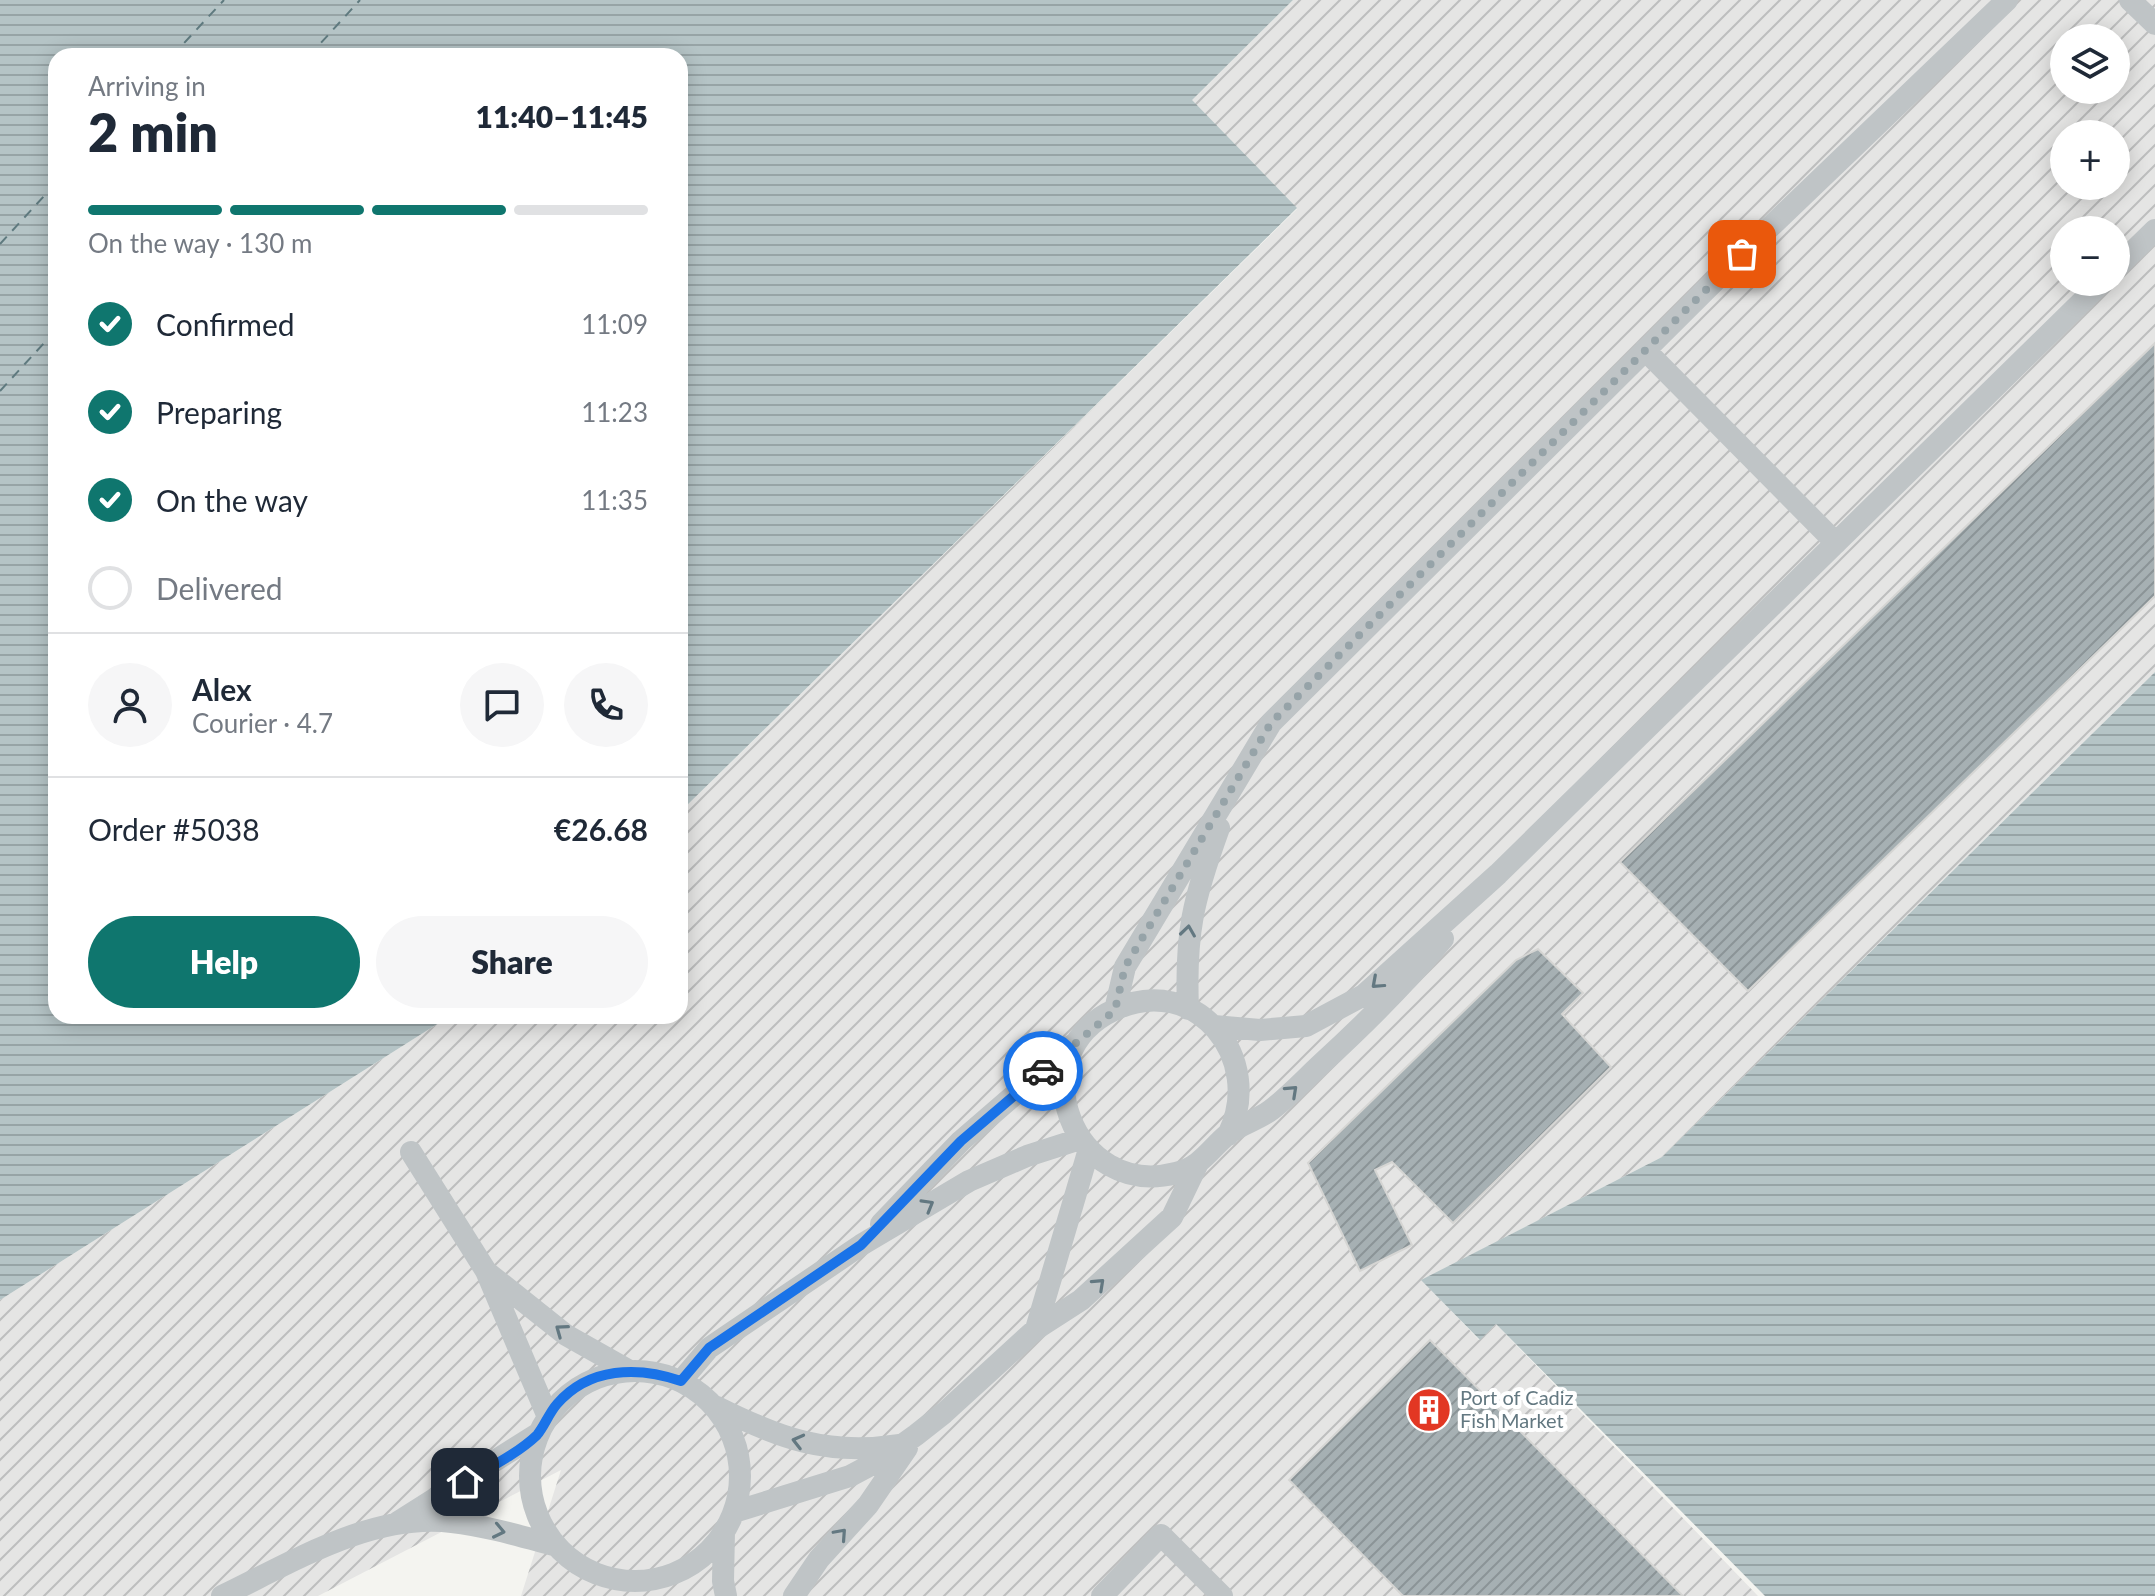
<!DOCTYPE html>
<meta charset="utf-8">
<style>
body{margin:0;font-family:Lato,sans-serif;background:#f6f6f7;color:#1f2937;height:100vh;display:flex;flex-direction:column;font-size:30px;white-space:nowrap}
*{box-sizing:border-box;margin:0}
p{font-size:26px;color:#747a83}
.icon{flex:none;width:44px;height:44px;fill:none;stroke:currentColor;stroke-width:2;stroke-linecap:round;stroke-linejoin:round}
.map{position:relative;flex:1;overflow:hidden}
.details{position:absolute;left:48px;top:48px;width:640px;height:976px;display:flex;flex-direction:column;background:#fff;border-radius:24px;box-shadow:0 4px 20px #0003}
.details>*{flex:none}
.controls{position:absolute;left:2050px;top:24px;display:grid;gap:16px}
.controls a{display:grid;place-items:center;width:80px;height:80px;border-radius:50%;background:#fff;box-shadow:0 4px 20px #0003;font-size:40px}
.pin{position:absolute;display:grid;place-items:center;width:68px;height:68px;color:#fff;margin:-34px;border-radius:16px;box-shadow:0 4px 12px #0006}
.courier{position:absolute;display:grid;place-items:center;width:80px;height:80px;margin:-40px;border:6px solid #1a73e8;border-radius:50%;background:#fff;color:#222;box-shadow:0 2px 10px #0007}
.head em{font-style:normal;font-weight:800}
.head div{display:flex;flex-direction:column-reverse}
.head{display:flex;align-items:center;justify-content:space-between;height:136px;padding:0 40px}
h1{font-size:52px;font-weight:800;line-height:60px}
.bar{display:grid;grid-template-columns:repeat(4,1fr);gap:12px 8px;align-content:center;height:96px;padding:0 40px}
.bar i{height:10px;border-radius:6px;background:#e0e1e3}
.bar .active{background:#0f766e}
.bar p{grid-column:span 4}
.line{display:flex;align-items:center;gap:20px;padding:0 40px;border-top:2px solid #e0e1e3}
.line div{flex:1}
.round{display:grid;place-items:center;flex:none;width:84px;height:84px;border-radius:42px;background:#f6f6f7}
ol{padding:0 40px;list-style:none}
li{display:flex;align-items:center;gap:24px;height:88px}
li p{margin-inline-start:auto}
li .icon{padding:8px;border-radius:50%;background:#0f766e;color:#fff;stroke-width:4}
li:last-child{color:#747a83}
li i{width:44px;height:44px;border:4px solid #e0e1e3;border-radius:50%}
.action{display:flex;gap:16px;margin-top:auto;padding:16px 40px}
.action a{flex:1;height:92px;border-radius:48px;background:#0f766e;color:#fff;font-size:32px;font-weight:800;line-height:92px;text-align:center}
.action a+a{background:#f6f6f7;color:#1f2937}
.map>svg:first-child{display:block}
.industrial{fill:url(#industrial-furrows);fill-rule:evenodd}
.water{fill:url(#water-rules)}
.lines{fill:none;stroke-linecap:round;stroke-linejoin:round}
.ferry{stroke:#5f7a7f;stroke-width:2;stroke-dasharray:10 8;stroke-linecap:butt}
.building{fill:url(#building-hatch);stroke:#d5d5d3;stroke-width:2}
.service{stroke:#bfc4c6;stroke-width:22}
.oneway{stroke:#637881}
.done{stroke:#96a3a8;stroke-width:8;stroke-dasharray:0 14.4}
.route{stroke:#1a73e8;stroke-width:10}
.labels{text-anchor:middle;stroke-width:8;stroke-linejoin:round;paint-order:stroke}
.poi-label{font-size:20px;fill:#637881;stroke:#fff;text-anchor:start}
</style>
<div class="map">
<svg width="2155" height="1596" viewBox="0 0 2155 1596">
<defs>
<pattern id="industrial-furrows" width="10" height="10" patternUnits="userSpaceOnUse" patternTransform="scale(2)"><rect width="10" height="10" fill="#e5e5e4"/><path d="M-1 1l2-2M0 10L10 0M9 11l2-2" fill="none" stroke="#bdbebe"/></pattern>
<pattern id="water-rules" width="6" height="5" patternUnits="userSpaceOnUse" patternTransform="scale(2)"><rect width="6" height="5" fill="#b5c4c6"/><path d="M0 2.5h6" fill="none" stroke="#97a4a6"/></pattern>
<pattern id="building-hatch" width="6" height="6" patternUnits="userSpaceOnUse" patternTransform="scale(2)"><rect width="6" height="6" fill="#a6b0b3"/><path d="M-1 1l2-2M0 6l6-6M5 7l2-2" fill="none" stroke="#8b9497"/></pattern>
</defs>
<rect width="100%" height="100%" fill="#f4f4f0"/>
<!-- industrial -->
<path class="industrial" d="M1293,0H2155V672L1662,1157L1422,1280L1479,1340L1496,1324L1758,1596H521L561,1470L318,1596H0V1300L450,1016H680V812L1297,209L1191,100ZM2064,38H2116V90H2064ZM2064,134H2116V186H2064ZM2064,230H2116V282H2064Z"/>
<!-- water -->
<path class="water" d="M0,0H1293L1192,100L1297,208L680,812V56H56V1016H450L0,1300Z
M2155,672V1596H1765L1496,1324L1480,1340L1421,1280L1662,1157Z"/>
<g class="lines">
<!-- ferry -->
<path class="ferry" d="M172,56L224,0
M309,56L360,0
M0,244L56,183
M0,391L56,330"/>
</g>
<!-- building -->
<path class="building" d="M2155,343V596L1748,991L1620,862Z
M1538,949L1583,993L1562,1014L1611,1067L1453,1223L1392,1162L1375,1170L1412,1245L1360,1271L1308,1163L1516,960Z
M1430,1340L1683,1596H1403L1289,1480Z"/>
<g class="lines">
<!-- service -->
<path class="service" d="M2130,0L2155,24
M2116,268L2155,230
M1645,350L1836,543
M1188,1009C1185,933 1193,900 1219,828
M1115,1010L1125,967L1271,723L1742,254L2007,0
M1214,1026L1260,1030L1306,1026L1364,995L1498,874L2102,282
M1228,1135C1266,1059 1196,971 1114,1010C1018,1055 1073,1200 1176,1173C1201,1167 1210,1149 1228,1134C1241,1124 1258,1120 1271,1110C1288,1097 1304,1080 1320,1065C1364,1025 1404,985 1443,939
M411,1152L486,1271L548,1417
M881,1224L961,1141L1072,1045
M488,1273L566,1335L628,1370
M1036,1329L1089,1149
M530 1476a105 105 0 1 1 210 0a105 105 0 1 1-210 0Z
M681,1381L709,1348L861,1245L969,1181L1027,1156L1080,1139
M717,1407C779,1438 827,1456 898,1445
M734,1512L850,1476L884,1458L916,1435L944,1413L1036,1329L1081,1300L1172,1217L1197,1165
M398,1522L539,1433
M724,1531L723,1581L726,1596
M222,1596C291,1563 372,1512 452,1522C486,1526 520,1536 554,1545
M794,1596L819,1559L868,1505L907,1448
M1102,1596L1161,1535L1222,1596"/>
</g>
<!-- one-way arrows -->
<defs><path id="oneway-chevron" d="M-2-3.5L2.5 0L-2 3.5" fill="none" stroke-width="1.6" stroke-linecap="round" stroke-linejoin="round" transform="scale(2)"/></defs>
<g class="oneway">
<use href="#oneway-chevron" transform="translate(1188 931) rotate(-82)"/>
<use href="#oneway-chevron" transform="translate(1377 983) rotate(138)"/>
<use href="#oneway-chevron" transform="translate(1292 1091) rotate(-43)"/>
<use href="#oneway-chevron" transform="translate(928 1205) rotate(-30)"/>
<use href="#oneway-chevron" transform="translate(1099 1284) rotate(-43)"/>
<use href="#oneway-chevron" transform="translate(561 1330) rotate(-144)"/>
<use href="#oneway-chevron" transform="translate(798 1441) rotate(-166)"/>
<use href="#oneway-chevron" transform="translate(499 1531) rotate(12)"/>
<use href="#oneway-chevron" transform="translate(841 1534) rotate(-48)"/>
</g>
<g class="lines">
<!-- done -->
<path class="done" d="M1043,1071L1115,1010L1125,967L1271,723L1742,254"/>
<!-- route -->
<path class="route" d="M465,1482C488,1468 517,1454 537,1435C544,1427 549,1413 557,1404C589,1367 638,1366 681,1381L709,1348L861,1245L961,1141L1043,1071"/>
</g>
<!-- icons -->
<defs>
<g id="building-disc" transform="scale(2.3)"><circle r="9.5" fill="#e23723" stroke="#fff"/><path d="M-4-6H4V6H1V3H-1V6H-4ZM-2.5-4.3h1.7v1.8h-1.7ZM.8-4.3h1.7v1.8H.8ZM-2.5-1h1.7V.8h-1.7ZM.8-1h1.7V.8H.8Z" fill="#fff"/></g>
</defs>
<g fill-rule="evenodd">
<use href="#building-disc" x="1429" y="1410"/>
</g>
<g class="labels">
<!-- poi labels -->
<g class="poi-label">
<text x="1460" y="1405">Port of Cadiz<tspan x="1460" dy="23">Fish Market</tspan></text>
</g>
</g>
</svg>
<div class="controls">
<a><svg class="icon" aria-label="layers" viewBox="0 0 24 24"><path d="M12 4l9 5-9 5-9-5zM3 14l9 5 9-5"/></svg></a>
<a>+</a>
<a>−</a>
</div>
<div class="pin" style="left:1742px;top:254px;background:#ea580c"><svg class="icon" aria-label="bag" viewBox="0 0 24 24"><path d="M5 8h14l-1 12H6zM9 8a3 3 0 0 1 6 0"/></svg></div>
<div class="pin" style="left:465px;top:1482px;background:#1f2937"><svg class="icon" aria-label="home" viewBox="0 0 24 24"><path d="M3 11l9-7 9 7M6 9v11h12V9"/></svg></div>
<div class="courier" style="left:1043px;top:1071px"><svg class="icon" aria-label="car" viewBox="0 0 24 24"><path d="M5 17H2v-5l4-1 3-4h7l3 4 3 1v5h-3M9 17h6M6 11h13"/><circle cx="7" cy="17" r="2"/><circle cx="17" cy="17" r="2"/></svg></div>
<section class="details">
<div class="head"><div><h1>2 min</h1><p>Arriving in</p></div><em>11:40–11:45</em></div>
<div class="bar"><i class="active"></i><i class="active"></i><i class="active"></i><i></i><p>On the way · 130 m</p></div>
<ol>
<li><svg class="icon" aria-label="check" viewBox="0 0 24 24"><path d="M5 12l5 5 9-10"/></svg>Confirmed<p>11:09</p></li>
<li><svg class="icon" aria-label="check" viewBox="0 0 24 24"><path d="M5 12l5 5 9-10"/></svg>Preparing<p>11:23</p></li>
<li><svg class="icon" aria-label="check" viewBox="0 0 24 24"><path d="M5 12l5 5 9-10"/></svg>On the way<p>11:35</p></li>
<li><i></i>Delivered</li>
</ol>
<div class="line" style="height:144px"><a class="round"><svg class="icon" aria-label="person" viewBox="0 0 24 24"><circle cx="12" cy="8" r="4"/><path d="M4 21q1-7 8-7t8 7"/></svg></a><div><b>Alex</b><p>Courier · 4.7</p></div><a class="round"><svg class="icon" aria-label="chat" viewBox="0 0 24 24"><path d="M4 5h16v11H9l-5 4z"/></svg></a><a class="round"><svg class="icon" aria-label="phone" viewBox="0 0 24 24"><path d="M5 4h4l2 5-3 2q2 4 5 5l2-3 5 2v4C11 20 4 13 5 4z"/></svg></a></div>
<div class="line" style="height:104px"><div>Order #5038</div><b>€26.68</b></div>
<div class="action"><a>Help</a><a>Share</a></div>
</section>
</div>
